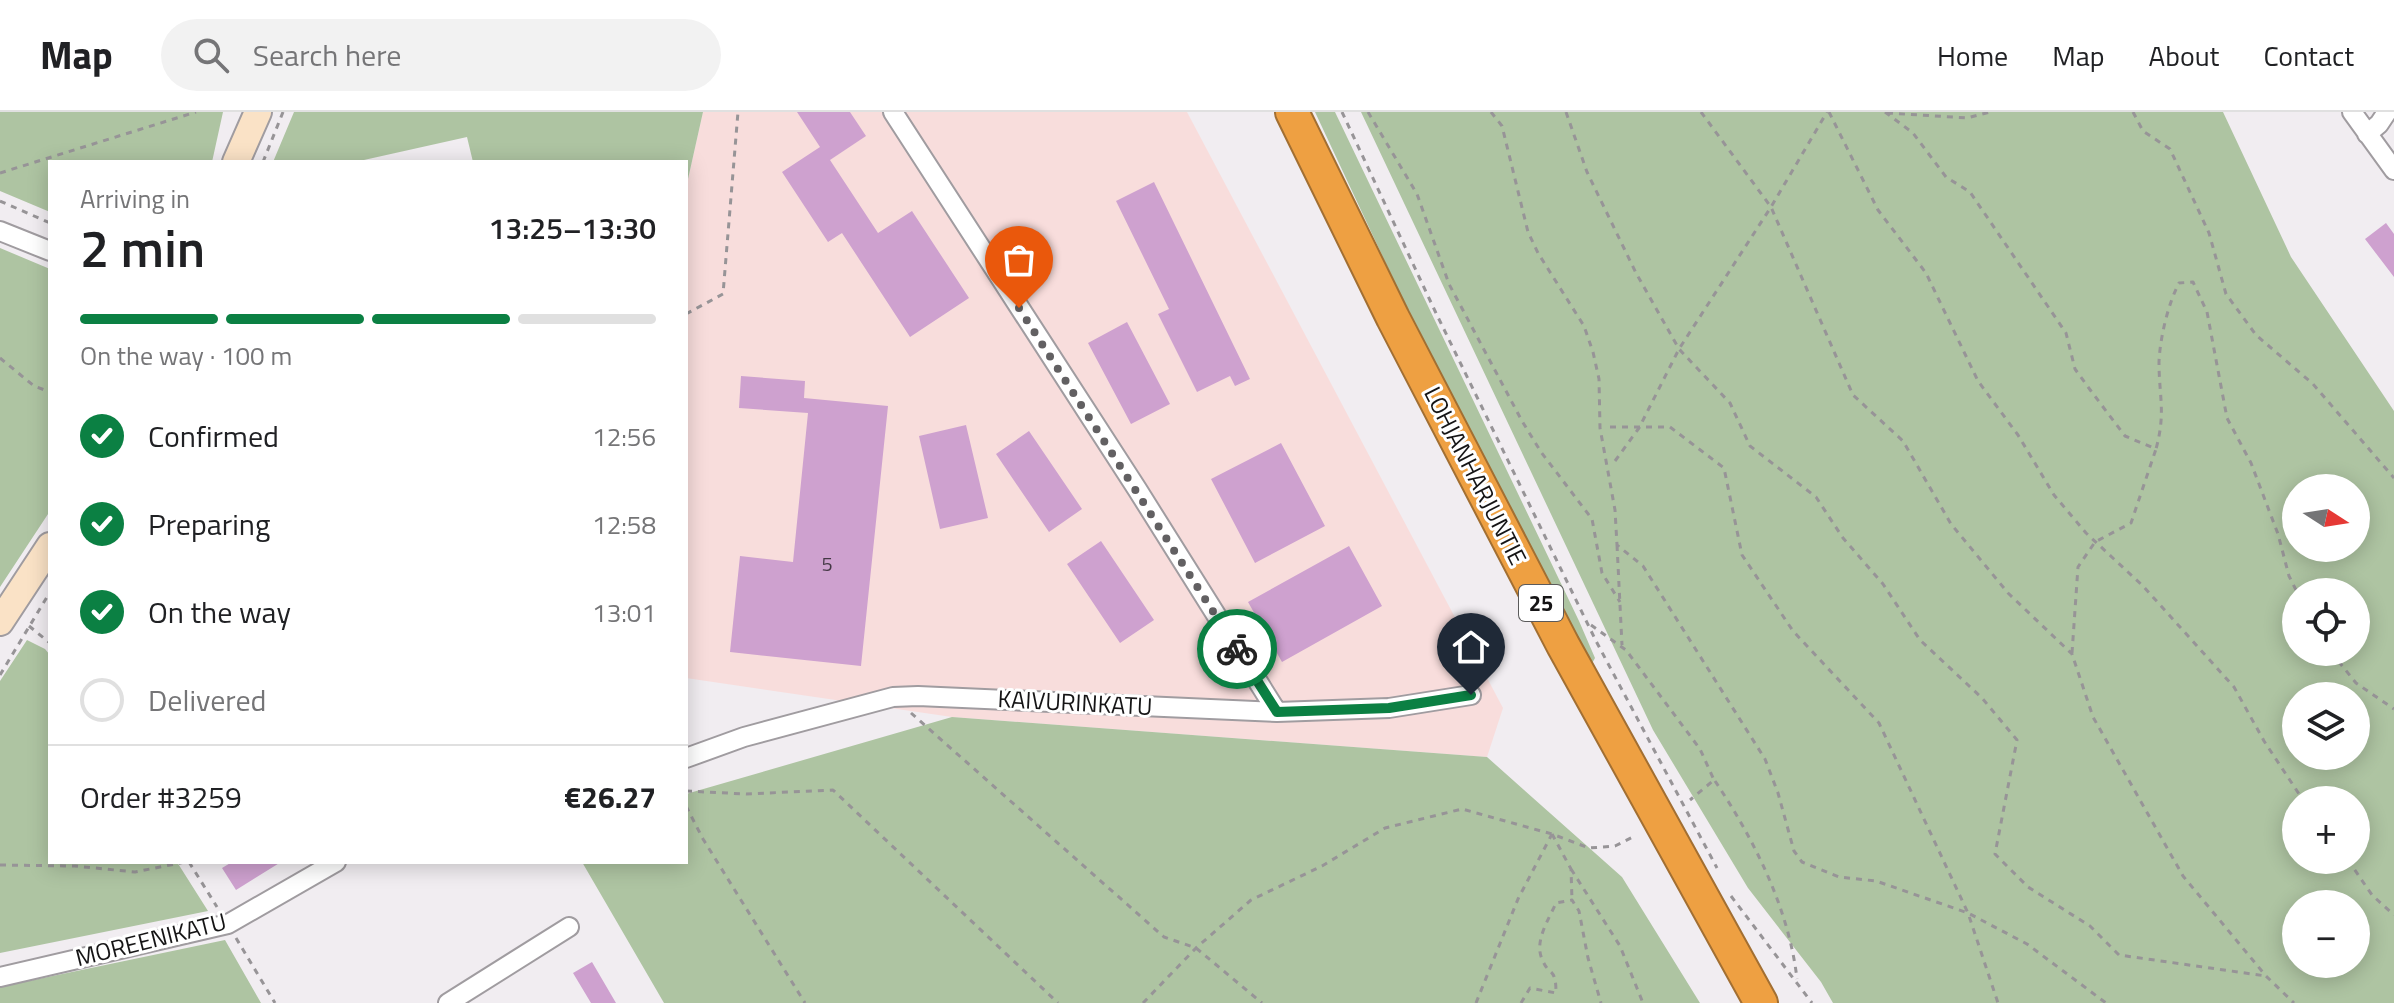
<!DOCTYPE html>
<meta charset="utf-8">
<style>
body{margin:0;font-family:"Titillium Web",sans-serif;background:#f2f2f2;color:#202124;height:100vh;display:flex;flex-direction:column;font-size:30px;white-space:nowrap}
*{box-sizing:border-box;margin:0}
p{font-size:26px;color:#757577}
.icon{flex:none;width:44px;height:44px;fill:none;stroke:currentColor;stroke-width:2;stroke-linecap:round;stroke-linejoin:round}
.map{position:relative;flex:1;overflow:hidden}
.panel{position:absolute;left:48px;top:48px;width:640px;height:704px;display:flex;flex-direction:column;background:#fff;border-radius:0px;box-shadow:0 4px 20px #0003}
.panel>*{flex:none}
.needle{width:52px;rotate:102deg}
.fabs{position:absolute;left:2282px;top:362px;display:grid;gap:16px}
.fabs a{display:grid;place-items:center;width:88px;height:88px;border-radius:50%;background:#fff;box-shadow:0 4px 20px #0003;font-size:40px}
.pin{position:absolute;display:grid;place-items:center;width:68px;height:68px;color:#fff;margin:-82px -34px;border-radius:50% 50% 50% 0;rotate:-45deg;box-shadow:0 0 8px #0007}
.pin .icon{rotate:45deg}
.courier{position:absolute;display:grid;place-items:center;width:80px;height:80px;margin:-40px;border:6px solid #0b8043;border-radius:50%;background:#fff;color:#222;box-shadow:0 2px 10px #0007}
.headline em{font-style:normal;font-weight:600}
.headline div{display:flex;flex-direction:column-reverse}
.headline{display:flex;align-items:center;justify-content:space-between;height:136px;padding:0 32px}
h1{font-size:52px;font-weight:600;line-height:60px}
.bar{display:grid;grid-template-columns:repeat(4,1fr);gap:12px 8px;align-content:center;height:96px;padding:0 32px}
.bar i{height:10px;border-radius:6px;background:#e0e0e0}
.bar .active{background:#0b8043}
.bar p{grid-column:span 4}
.line{display:flex;align-items:center;gap:20px;padding:0 32px;border-top:2px solid #e0e0e0}
.line div{flex:1}
ol{padding:0 32px;list-style:none}
li{display:flex;align-items:center;gap:24px;height:88px}
li p{margin-inline-start:auto}
li .icon{padding:8px;border-radius:50%;background:#0b8043;color:#fff;stroke-width:4}
li:last-child{color:#757577}
li i{width:44px;height:44px;border:4px solid #e0e0e0;border-radius:50%}
header{display:flex;align-items:center;gap:48px;box-sizing:border-box;height:112px;padding:0 40px;background:#fff;border-bottom:2px solid #e0e0e0}
header strong{font-size:38px}
nav{display:flex;gap:44px;margin-inline-start:auto;font-size:28px}
.search{width:560px;height:72px;background:#f2f2f2;display:flex;align-items:center;gap:20px;box-sizing:border-box;padding:0 28px;border-radius:44px;color:#757577;font-size:30px}
.map>svg:first-child{display:block}
.industrial{fill:#f8dddc}
.green{fill:#aec4a2;fill-rule:evenodd}
.building{fill:#cea1cf}
.lines{fill:none;stroke-linecap:round;stroke-linejoin:round}
.street-casing{stroke:#a09ca0;stroke-width:22}
.secondary-casing{stroke:#a09ca0;stroke-width:30}
.highway-casing{stroke:#a26f32;stroke-width:36}
.path{stroke:#979497;stroke-width:3;stroke-dasharray:6 6;stroke-linecap:butt}
.street{stroke:#fff;stroke-width:18}
.secondary{stroke:#fae2c6;stroke-width:26}
.highway{stroke:#eea042;stroke-width:32}
.done{stroke:#626062;stroke-width:8;stroke-dasharray:0 14.4}
.route{stroke:#0b8043;stroke-width:10}
.labels{text-anchor:middle;stroke-width:6;stroke-linejoin:round;paint-order:stroke}
.number-label{font-size:20px;fill:#433744}
.shield{fill:#fff;stroke:#5b5a5b;stroke-width:2}
.shield-label{font-size:22px;font-weight:bold;fill:#151415}
.street-label{font-size:24px;fill:#151415;stroke:#fff}
</style>
<header>
<strong>Map</strong>
<div class="search"><svg class="icon" aria-label="search" viewBox="0 0 24 24"><circle cx="10" cy="10" r="6"/><path d="M15 15l6 6"/></svg>Search here</div>
<nav><a>Home</a><a>Map</a><a>About</a><a>Contact</a></nav>
</header>
<div class="map">
<svg width="2394" height="891" viewBox="0 0 2394 891">
<rect width="100%" height="100%" fill="#f1edf1"/>
<!-- industrial -->
<path class="industrial" d="M703,0H1187L1503,596L1487,645L952,605L686,566V76Z"/>
<!-- green -->
<path class="green" d="M0,0H223L212,50H50V100L0,79Z
M294,0H703L686,76V50H473L467,25L355,50H273Z
M1315,0H1335L1579,509L1595,546L1590,555L1396,173Z
M1361,0H2223L2291,145L2394,299V891H1833L1821,870L1748,776L1653,618ZM2296,376H2356V436H2296ZM2296,480H2356V540H2296ZM2296,584H2356V644H2296ZM2296,688H2356V748H2296ZM2296,792H2356V852H2296Z
M0,136L50,157V399L0,475Z
M27,528L45,537L50,543V750H177L208,799L0,841V569Z
M952,605L1487,645L1622,765L1700,891H664L582,750H686V682Z
M225,828L261,891H0V875Z"/>
<!-- building -->
<path class="building" d="M797,0H850L866,24L830,48L878,121L912,99L969,186L910,225L842,121L828,130L782,60L820,35Z
M1154,70L1250,267L1235,274L1230,264L1197,280L1158,202L1169,197L1116,89Z
M2386,111L2394,122V165L2365,127Z
M1127,210L1170,292L1131,312L1088,231Z
M741,264L805,269L804,286L888,294L861,554L730,540L740,444L793,450L808,301L739,296Z
M966,313L988,406L940,417L919,324Z
M1029,319L1082,397L1049,420L996,342Z
M1281,331L1325,414L1255,451L1211,367Z
M1101,429L1154,508L1120,531L1067,452Z
M1349,434L1382,494L1282,550L1248,490Z
M232,750H281L236,778L222,756Z
M592,850L616,891H591L573,861Z"/>
<g class="lines">
<!-- street casing -->
<g class="street-casing">
<path id="street" d="M893,0L1137,377L1277,600
M2352,0L2394,58
M2367,22L2379,12L2387,0
M0,119L50,139
M686,646L744,625L893,585L918,584L1277,600L1389,596L1471,583
M0,865L228,812L336,750
M448,891L569,815"/>
</g>
<!-- secondary casing -->
<g class="secondary-casing">
<path id="secondary" d="M236,50L258,0
M0,510L50,434"/>
</g>
<!-- highway casing -->
<g class="highway-casing">
<path id="highway" d="M1292,0L1393,206L1563,533L1761,891"/>
</g>
<!-- path -->
<path class="path" d="M1342,0L1435,199L1596,529L1717,756
M1368,0L1417,82L1449,172L1522,309L1541,340L1592,407L1602,461L1620,490
M1491,0L1502,14L1528,120L1538,141L1584,214L1593,240L1599,267L1600,316L1615,398L1617,433L1643,454L1765,647L1778,681L1794,739L1802,750L1839,765L1876,769L1968,801L2027,832L2106,891
M1566,0L1587,60L1636,161L1679,237L1730,291L1750,334L1816,385L1843,426L1883,472L1920,528L1982,586L2017,628L1995,742L2028,775L2090,814L2119,843L2266,864
M1701,0L1771,95L1853,283L1903,329L1951,412L2008,481L2072,542L2093,605L2183,764L2266,864L2294,891
M1829,0L1878,98L1926,161L1978,269L2018,323L2054,383L2086,421L2143,474L2234,575L2264,629L2303,688
M1885,0L1913,21L1946,65L1970,80L2066,221L2075,257L2091,279L2125,324L2156,337C2166,300 2159,285 2159,250C2160,226 2168,192 2179,171L2193,170L2207,200L2227,306L2251,351L2278,422L2289,464L2297,480
M2133,0L2143,19L2170,37L2209,121L2226,182L2256,223L2313,272L2394,366
M1887,1L1967,6L1990,0
M263,50L283,0
M0,61L196,0
M0,89L50,111
M686,202L723,182L738,0
M0,246L34,274L50,280
M1610,315H1670L1724,356L1742,443L1793,519L1879,611L1968,801L1998,891
M1615,349L1639,316L1679,237L1771,95L1827,0
M1617,433L1622,533
M1591,513L1626,538L1700,637L1714,668L1690,688
M29,514L50,531
M2331,540L2356,571L2394,597
M2072,541L2078,455L2095,430L2131,411L2156,337
M0,563L50,480
M911,601L1164,825L1196,836L1262,891
M1715,669C1754,727 1789,797 1797,867
M686,679L746,682L833,678L1058,891
M686,694L703,727L805,891
M1552,722L1571,757L1572,788
M2348,748L2372,783L2394,803
M189,750L217,795
M0,753L75,754L135,760L185,750
M1571,757L1620,834L1643,891
M1731,784L1812,891
M236,826L275,891
M1143,891L1196,836L1251,788L1322,754L1385,716L1462,697L1552,722L1589,736L1615,734L1635,724
M1476,891L1518,787L1552,722
M1521,891L1530,876L1556,881C1556,854 1549,865 1542,847C1534,829 1549,807 1556,791L1572,788L1579,799L1588,846L1601,891"/>
<!-- street -->
<use href="#street" class="street"/>
<!-- secondary -->
<use href="#secondary" class="secondary"/>
<!-- highway -->
<use href="#highway" class="highway"/>
</g>
<g class="lines">
<!-- done -->
<path class="done" d="M1019,196L1237,537"/>
<!-- route -->
<path class="route" d="M1237,537L1277,600L1389,596L1471,583"/>
</g>
<g class="labels">
<!-- number labels -->
<g class="number-label">
<text x="827" y="459">5</text>
</g>
<!-- shield labels -->
<rect class="shield" x="1519" y="473" width="44" height="36" rx="6"/>
<g class="shield-label">
<text x="1541" y="499">25</text>
</g>
<!-- street labels -->
<g class="street-label">
<text transform="translate(1475 364) rotate(63)" y="8">LOHJANHARJUNTIE</text>
<text transform="translate(1075 591) rotate(3)" y="8">KAIVURINKATU</text>
<text transform="translate(151 828) rotate(-14)" y="8">MOREENIKATU</text>
</g>
</g>
</svg>
<div class="fabs">
<a><svg class="needle" viewBox="-14 -14 28 28"><path d="M0-13l5 13h-10z" fill="#e53935"/><path d="M0 13l5-13h-10z" fill="#757577"/></svg></a>
<a><svg class="icon" aria-label="locate" viewBox="0 0 24 24"><circle cx="12" cy="12" r="6"/><path d="M12 2v4M12 18v4M2 12h4M18 12h4"/></svg></a>
<a><svg class="icon" aria-label="layers" viewBox="0 0 24 24"><path d="M12 4l9 5-9 5-9-5zM3 14l9 5 9-5"/></svg></a>
<a>+</a>
<a>−</a>
</div>
<div class="pin" style="left:1019px;top:196px;background:#ea580c"><svg class="icon" aria-label="bag" viewBox="0 0 24 24"><path d="M5 8h14l-1 12H6zM9 8a3 3 0 0 1 6 0"/></svg></div>
<div class="pin" style="left:1471px;top:583px;background:#1f2937"><svg class="icon" aria-label="home" viewBox="0 0 24 24"><path d="M3 11l9-7 9 7M6 9v11h12V9"/></svg></div>
<div class="courier" style="left:1237px;top:537px"><svg class="icon" aria-label="bike" viewBox="0 0 24 24"><circle cx="6" cy="16" r="4"/><circle cx="18" cy="16" r="4"/><path d="M6 16l4-8h5l3 8M10 8l3 8H6M13 5h3"/></svg></div>
<section class="panel">
<div class="headline"><div><h1>2 min</h1><p>Arriving in</p></div><em>13:25–13:30</em></div>
<div class="bar"><i class="active"></i><i class="active"></i><i class="active"></i><i></i><p>On the way · 100 m</p></div>
<ol>
<li><svg class="icon" aria-label="check" viewBox="0 0 24 24"><path d="M5 12l5 5 9-10"/></svg>Confirmed<p>12:56</p></li>
<li><svg class="icon" aria-label="check" viewBox="0 0 24 24"><path d="M5 12l5 5 9-10"/></svg>Preparing<p>12:58</p></li>
<li><svg class="icon" aria-label="check" viewBox="0 0 24 24"><path d="M5 12l5 5 9-10"/></svg>On the way<p>13:01</p></li>
<li><i></i>Delivered</li>
</ol>
<div class="line" style="height:104px"><div>Order #3259</div><b>€26.27</b></div>
</section>
</div>
